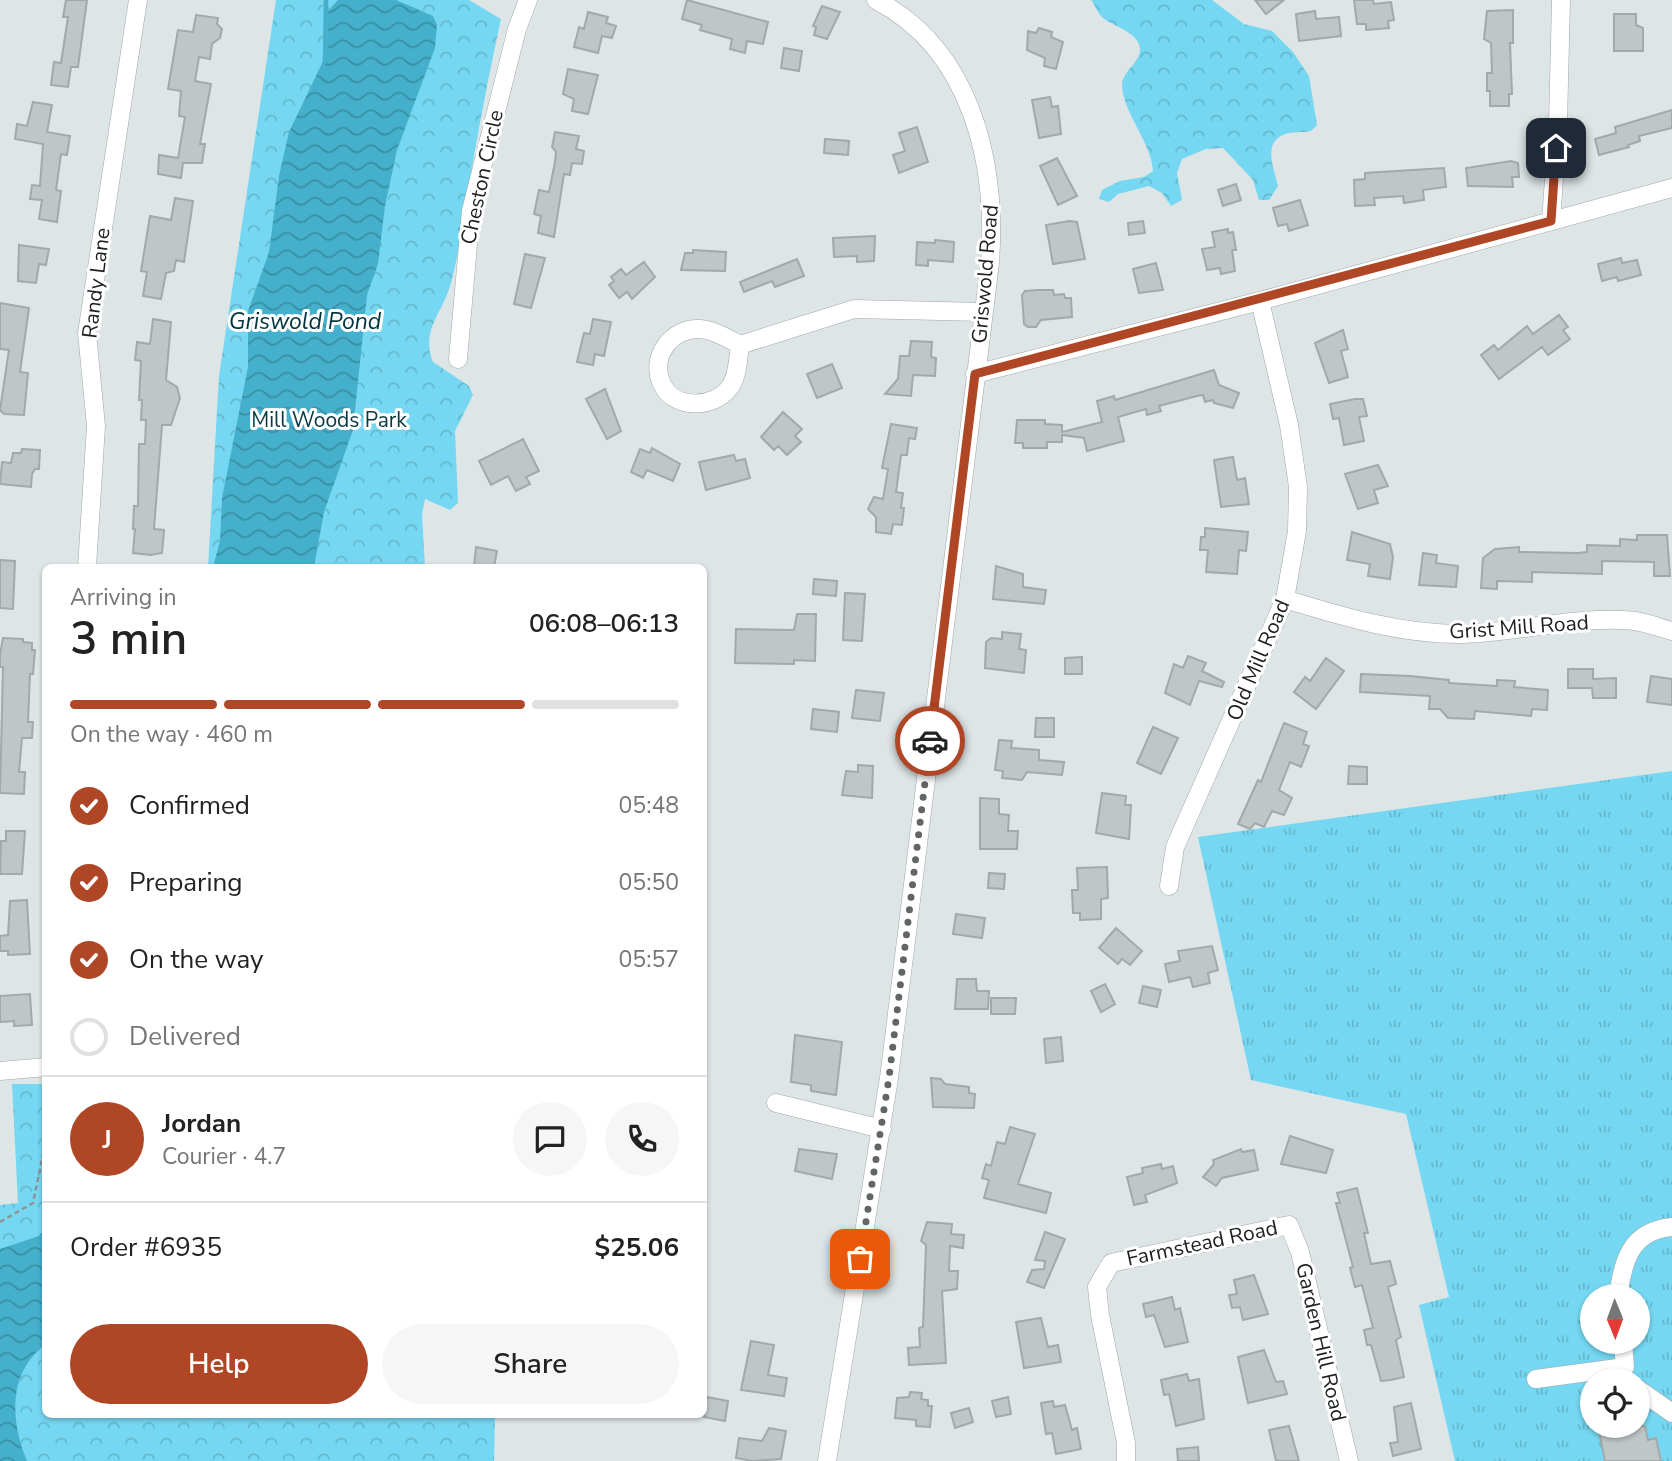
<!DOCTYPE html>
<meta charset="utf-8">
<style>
body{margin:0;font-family:"Nunito Sans",sans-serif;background:#f6f6f6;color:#222;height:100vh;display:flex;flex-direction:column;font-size:26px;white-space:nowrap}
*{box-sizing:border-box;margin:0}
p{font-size:23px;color:#767676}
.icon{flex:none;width:38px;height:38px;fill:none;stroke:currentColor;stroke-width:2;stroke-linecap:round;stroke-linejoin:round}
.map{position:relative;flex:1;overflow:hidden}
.sheet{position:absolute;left:42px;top:564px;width:665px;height:854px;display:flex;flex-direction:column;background:#fff;border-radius:10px;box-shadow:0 2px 5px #0004}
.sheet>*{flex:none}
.needle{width:46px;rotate:179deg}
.buttons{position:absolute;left:1580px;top:1284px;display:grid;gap:14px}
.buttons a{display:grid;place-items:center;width:70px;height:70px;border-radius:50%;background:#fff;box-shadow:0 2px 5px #0004;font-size:35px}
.pin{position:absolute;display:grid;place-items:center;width:60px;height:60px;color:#fff;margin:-30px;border-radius:14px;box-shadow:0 4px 10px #0006}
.courier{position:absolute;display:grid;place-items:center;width:70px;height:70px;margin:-35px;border:5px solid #af4727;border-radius:50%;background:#fff;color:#222;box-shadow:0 2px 9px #0007}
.overview em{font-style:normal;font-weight:600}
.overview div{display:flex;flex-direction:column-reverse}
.overview{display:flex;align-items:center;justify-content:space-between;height:119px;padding:0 28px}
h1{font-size:46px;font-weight:600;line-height:52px}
.bar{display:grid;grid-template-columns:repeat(4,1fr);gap:10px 7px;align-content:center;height:84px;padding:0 28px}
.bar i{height:9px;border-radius:5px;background:#e0e0e0}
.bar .selected{background:#af4727}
.bar p{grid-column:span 4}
.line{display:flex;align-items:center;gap:18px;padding:0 28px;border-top:2px solid #e0e0e0}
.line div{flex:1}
.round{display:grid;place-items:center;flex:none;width:74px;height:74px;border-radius:37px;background:#f6f6f6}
ol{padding:0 28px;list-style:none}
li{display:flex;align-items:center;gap:21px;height:77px}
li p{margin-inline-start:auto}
li .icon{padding:7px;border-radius:50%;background:#af4727;color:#fff;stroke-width:4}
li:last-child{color:#767676}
li i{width:38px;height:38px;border:4px solid #e0e0e0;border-radius:50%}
.action{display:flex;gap:14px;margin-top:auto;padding:14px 28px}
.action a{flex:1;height:80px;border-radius:42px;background:#af4727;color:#fff;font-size:28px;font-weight:600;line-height:80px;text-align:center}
.action a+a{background:#f6f6f6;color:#222}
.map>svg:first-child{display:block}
.grass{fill:url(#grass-tufts);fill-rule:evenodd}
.forest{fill:url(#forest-crowns)}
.water{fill:url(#water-waves)}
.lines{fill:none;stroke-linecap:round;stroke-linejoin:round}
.stream{stroke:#45b0cb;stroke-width:4.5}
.building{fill:#bfc6c8;stroke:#a2a9ab;stroke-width:2}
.minor-casing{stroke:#a0a7a9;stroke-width:19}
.path{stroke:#8d9293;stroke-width:2.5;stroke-dasharray:5 3.5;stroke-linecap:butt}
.minor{stroke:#fff;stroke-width:18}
.done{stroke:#616566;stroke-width:7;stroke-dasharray:0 12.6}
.route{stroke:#af4727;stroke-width:9}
.labels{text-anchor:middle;stroke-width:6;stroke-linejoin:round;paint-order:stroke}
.street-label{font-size:21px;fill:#1d2020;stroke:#fff}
.park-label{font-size:21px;fill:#063944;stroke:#fff}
.water-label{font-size:23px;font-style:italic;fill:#00343f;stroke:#fff}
</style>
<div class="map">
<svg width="1672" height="1461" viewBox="0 0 1672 1461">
<defs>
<pattern id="grass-tufts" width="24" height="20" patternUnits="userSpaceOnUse" patternTransform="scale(1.75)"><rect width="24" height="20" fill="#75d7f1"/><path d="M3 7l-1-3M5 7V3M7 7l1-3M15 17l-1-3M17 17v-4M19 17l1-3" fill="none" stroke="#65b8ce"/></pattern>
<pattern id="forest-crowns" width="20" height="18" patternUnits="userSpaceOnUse" patternTransform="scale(1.75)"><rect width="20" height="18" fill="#75d7f1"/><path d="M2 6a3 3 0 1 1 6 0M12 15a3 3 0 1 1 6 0" fill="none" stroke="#65b8ce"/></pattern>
<pattern id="water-waves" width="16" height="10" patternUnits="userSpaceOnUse" patternTransform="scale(1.75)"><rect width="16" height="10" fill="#45b0cb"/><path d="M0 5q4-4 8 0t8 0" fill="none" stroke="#398fa4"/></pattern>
</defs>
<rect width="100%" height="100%" fill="#dee5e7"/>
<!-- grass -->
<path class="grass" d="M1672,771V1461H1455L1419,1305L1449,1297L1406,1114L1251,1080L1198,837ZM1592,1297H1638V1342H1592ZM1592,1381H1638V1426H1592Z"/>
<!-- forest -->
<path class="forest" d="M276,0H469L501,19C491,64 482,110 474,156C466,198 462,241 451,283C443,313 420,330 433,362L469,386L473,395L455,431L458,503L450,510L425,499L422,514L425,567H208L219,376Z
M1091,0H1212L1244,24L1272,31L1293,52L1309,76L1317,125L1311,131C1302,133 1291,131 1283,135C1262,144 1275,171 1278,186L1269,200H1259L1253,180L1223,148L1206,149L1182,159L1177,173L1182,200L1171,206L1162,193L1149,186L1118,194L1109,202L1099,199L1102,190L1120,181L1144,177L1153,171C1151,141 1122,112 1122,84C1123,69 1147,59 1138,42C1132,31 1114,26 1103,18C1098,14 1095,5 1091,0Z
M12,1084H45L46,1414H495L494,1461H0V1205L18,1203Z"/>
<!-- water -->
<path class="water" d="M338,0H396L433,16L437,25L435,48L397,150L385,206L378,264L367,295L353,430L324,512L314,567H213L220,541L222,498L248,367V311L269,252L279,176L289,132L327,53L328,11Z
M45,1229V1345C8,1372 10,1421 27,1461H0V1249L39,1236Z"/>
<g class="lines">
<!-- stream -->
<path class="stream" d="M325,62L326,0"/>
</g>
<!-- building -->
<path class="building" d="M66,0H87L78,67H71L68,87L51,85L54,62L61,63L68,17H63Z
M687,0L768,22L763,44L747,41L745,53L730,49L732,39L700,30L702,25L682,19Z
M1255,0H1284L1266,14Z
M1354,0H1373L1374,4L1391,2L1394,20L1388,21L1389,28L1366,30V24H1357Z
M822,6L840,12L827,39L814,35L816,27L813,26Z
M1513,10V43H1510L1512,94H1509V106H1490V91H1487V73H1492L1491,43L1484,39L1487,11Z
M1315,11L1316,19L1339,17L1341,36L1299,41L1296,14Z
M588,12L608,17L606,23L616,26L612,38L602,36L598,53L574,47L579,27L584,29Z
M1614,14H1636V25L1643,28V51H1614Z
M196,15L218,18L217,24L222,29L220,38L212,44L210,59L199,57L195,81L211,84L200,144H205L202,163H183L181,178L158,174L159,155L178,158L185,117L179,116L181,91L168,89L178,30L193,32Z
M1039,28L1052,32L1051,37L1063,42L1056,69L1044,66L1045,58L1027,50L1028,31L1036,33Z
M784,48L802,51L799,71L781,68Z
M568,69L598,75L588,114L572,111L574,99L563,94Z
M1050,97L1052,107L1058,106L1061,134L1039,138L1032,100Z
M33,102L52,105L47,132L70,136L67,155L61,154L56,190L61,191L57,222L39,219L42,200L30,199L32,185L40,186L43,144L15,139L17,124L27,126Z
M1672,110V128L1639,136L1640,141L1628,145L1629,147L1599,155L1595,139L1616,133L1615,127Z
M917,127L928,162L899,173L893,155L905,151L899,133Z
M555,132L579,136L576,149L584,151L582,164L572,163L570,175L564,174L554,237L538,233L541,216L534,214L539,190L549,192L555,162L556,152L552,147Z
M825,139L849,141L848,155L824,153Z
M1057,158L1077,196L1058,205L1040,166Z
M1511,161L1518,163L1519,177H1512L1513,187L1468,186L1466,168Z
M1444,168L1446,187L1423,190L1424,200L1404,203L1403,196L1374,198L1375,205L1355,206L1354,180L1365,179V173Z
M1236,184L1241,200L1223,206L1218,190Z
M175,198L193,201L184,262L176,260L174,271L166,273L161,299L143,296L147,272L141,271L150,216L171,220Z
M1300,200L1308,225L1289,231L1287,224L1278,226L1273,208Z
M1069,221L1077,222L1085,259L1053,264L1046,225Z
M1143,221L1145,233L1129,235L1128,223Z
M1228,229V233L1233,232L1236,250H1232L1235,271L1221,274L1220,268L1207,270L1202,249L1215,247L1212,232Z
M875,236L874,261L857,262V256L834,257L833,238Z
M935,240L954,242L953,262L928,260V266L916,265L917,242L935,243Z
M19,245L49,249L46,265L39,264L36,283L18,281Z
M693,250L726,252L725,271L681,270L685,253H693Z
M525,254L545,258L531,308L514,304Z
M1621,258L1622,263L1637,260L1641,275L1618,281L1617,277L1602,281L1598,264Z
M797,259L804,276L775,287L772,281L744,292L740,282Z
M644,262L655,277L632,299L627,292L619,298L609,285L614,281L611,277L621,269L626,275Z
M1156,263L1163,290L1139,293L1133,269Z
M1038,290H1053L1054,295L1064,294L1065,298H1071L1072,317L1041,320L1036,327H1028L1024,324L1022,295L1025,291Z
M0,303L29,308L20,372L28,373L24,415L4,414L0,410L9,350L0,349Z
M1559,315L1568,327L1563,330L1570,339L1548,355L1542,347L1499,379L1481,355L1494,345L1498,350L1527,326L1533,334Z
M153,319L171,322L166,380L177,387L180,398L171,425H162L154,529L164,530L162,553L151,555L133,553L135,529H133L134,506H138L139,444H145L146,420H141L142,400H139L141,361L135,360L137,342L150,344Z
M593,319L611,322L604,356L595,354L593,365L577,362L584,333L590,334Z
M1343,330L1348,349L1341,351L1348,377L1329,383L1315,343Z
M911,341L932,342L931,357L936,358L935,376L913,375L911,396L885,394L898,379L900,356H909Z
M832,364L842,388L817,398L807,374Z
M1214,370L1219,385L1239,393L1233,408L1214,403L1213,400L1205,402L1203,395L1197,396L1159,406L1161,411L1147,415L1146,409L1118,417L1124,441L1087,451L1084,438L1062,435V442H1047V448H1023V443H1015L1017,420H1045V424L1062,425V432L1102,422L1097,401L1114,396L1115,400Z
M605,389L621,431L607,439L586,399Z
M1355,399H1363L1367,416L1359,417L1364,441L1344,445L1339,418L1333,419L1330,404Z
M783,412L802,429L795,436L801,442L787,455L778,446L774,450L761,437Z
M891,424L917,428L915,439L909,438L907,455H901L896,492L903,493L901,508H904L902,525L893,524L891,534L876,532V517L868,509L874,497L883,499L888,469L882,468Z
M523,439L539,471L526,477L530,484L516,491L508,476L491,485L479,461Z
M652,448L680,464L673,481L647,470L643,478L631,472L640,449L650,453Z
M22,449L40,450L39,469H35L32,474L31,487L0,484L2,462L11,463L13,453H21Z
M734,455L736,461L745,459L750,478L706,490L699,462Z
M1233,457L1237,480L1245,478L1249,504L1221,507L1214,460Z
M1378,465L1388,486L1374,490L1378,503L1358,509L1345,474Z
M1205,528L1248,532L1246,551L1239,550L1237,574L1206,572L1208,550H1200L1201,537H1205Z
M1352,532L1390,544L1393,557L1390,579L1368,576L1370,564L1347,560Z
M1637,535H1667L1670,576H1654V562L1602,561V574L1532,572V582L1497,581V589L1481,588L1483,558L1495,549L1519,547V552L1577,553L1587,552V545L1620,546V539L1637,540Z
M476,547L497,551L494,567H474Z
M1423,553L1437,555L1436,563L1458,566L1456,587L1419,585Z
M0,560L15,561L13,609L0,608Z
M996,566L1023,574V587L1046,590L1044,604L993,599Z
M814,579L837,581L836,596L813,594Z
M845,593L865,594L862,641L843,640Z
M797,614H816L815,661L794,660V664L735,663L736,629L794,630Z
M1002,632L1021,634L1019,649L1026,650L1024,673L985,668L986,642L991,638L1002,639Z
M3,638L23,639V642L32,643V650H35L33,674H30L28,722H33L32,738H22L19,772H25L24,794L0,793L3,667H0V654Z
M1188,656L1206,663L1202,671L1224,682L1222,687L1199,681L1190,705L1165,693L1174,664L1183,668Z
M1082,657V674H1065V658Z
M1326,658L1344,671L1316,709L1294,692L1305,677L1310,681Z
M1568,669H1593V679L1616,678V698H1593L1592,688H1568Z
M1361,674L1410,676L1449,680V683L1497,686V680L1515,681L1514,687L1548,690L1547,710L1532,709L1531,716L1475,711L1474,719L1448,718L1440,709H1429L1430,696L1360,692Z
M1651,676L1672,679V705L1647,702Z
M856,690L884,693L880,721L852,718Z
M813,709L839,712L837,732L811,729Z
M1036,718H1054V737H1035Z
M1284,723L1307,732L1303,744L1309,746L1301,767L1290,762L1279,790L1292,798L1284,815L1272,811L1264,827L1255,823L1250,829L1238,824L1258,780L1261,782Z
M1153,727L1178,738L1161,774L1137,763Z
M999,740L1012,741L1011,748L1039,750V760L1064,762L1062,775L1027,772L1022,780L1002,778L1003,771L995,770Z
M858,765L873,766L872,798L842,795L846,771L858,772Z
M1349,766L1367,767V784H1348Z
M1102,793L1126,796L1125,805H1131L1129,839L1096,833Z
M980,798L999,799V814L1009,815L1008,831H1018L1017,849H980Z
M6,831H25L22,874H0L1,841H6Z
M1107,867L1108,898L1101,899V919L1080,920V913H1073L1072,890H1078L1077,868Z
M989,873L1005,874L1004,889L988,888Z
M27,900L30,954L8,955V951H0V936L8,935L10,901Z
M956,914L985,918L982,938L953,934Z
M1116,928L1142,951L1130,965L1122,959L1118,964L1099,948Z
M1212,946L1218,970L1208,973L1210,983L1193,987L1190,977L1169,982L1165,964L1180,961L1178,951Z
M957,979H976L977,991H989L988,1009H955Z
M1105,984L1115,1004L1101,1012L1091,991Z
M1143,986L1161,990L1157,1007L1139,1003Z
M30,994L32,1025L14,1026V1021L0,1022V996Z
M991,998H1016L1015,1014H991Z
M795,1035L842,1042L836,1095L811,1091V1085L791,1082Z
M1061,1037L1063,1061L1046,1063L1044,1039Z
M931,1078L941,1079L945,1084L969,1087V1093L975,1094L974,1108L933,1107Z
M1010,1127L1035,1134L1018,1184L1051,1193L1046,1213L984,1198L989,1180L982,1178L986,1164L991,1166L997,1142L1005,1144Z
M1290,1136L1333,1150L1326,1173L1281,1164Z
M799,1149L837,1154L832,1179L795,1171Z
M1241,1149L1242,1152L1254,1150L1258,1170L1222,1178L1216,1186L1203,1177L1214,1164L1213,1160Z
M1161,1164L1162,1169L1173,1166L1177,1183L1145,1195L1147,1202L1134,1205L1127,1177L1143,1173L1142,1168Z
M1357,1188L1368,1233H1364L1371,1264L1390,1261L1396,1284L1388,1287L1401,1337L1396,1340L1404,1377L1391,1380L1381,1381L1371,1345H1367L1364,1330L1373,1328L1362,1285L1355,1287L1350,1268L1353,1267L1336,1203H1340L1337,1193Z
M927,1222L952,1224L951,1234L964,1235L963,1248L950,1246L949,1271H958L957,1289L942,1291L946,1363L909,1365L908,1348L920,1347L919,1328L923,1327L926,1245L921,1241Z
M1045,1232L1065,1239L1044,1288L1027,1282L1032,1270L1044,1269L1045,1261L1035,1260Z
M1254,1275L1268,1314L1243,1320L1240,1307L1232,1308L1229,1295L1237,1294L1234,1280Z
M1172,1297L1175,1310L1180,1308L1188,1342L1165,1347L1154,1315L1146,1317L1143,1304Z
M1041,1318L1048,1347L1058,1345L1061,1362L1024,1368L1016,1322Z
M751,1341L774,1345L768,1375L787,1378L784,1396L741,1390Z
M1264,1350L1276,1382L1283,1381L1287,1394L1248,1403L1238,1357Z
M1187,1374L1189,1381L1199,1379L1204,1419L1176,1426L1169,1394L1164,1395L1161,1380Z
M910,1392L922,1393L921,1399L928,1400V1406H932L930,1427L916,1426V1420L895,1418L897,1398L909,1397Z
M707,1397L728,1401L725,1421L704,1417Z
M1008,1397L1011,1414L996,1417L992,1401Z
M1053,1401L1054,1407L1065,1405L1072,1430L1077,1428L1081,1449L1056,1454L1052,1433L1046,1434L1041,1403Z
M1411,1403L1421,1449L1393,1456L1390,1443L1398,1442L1394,1407Z
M969,1408L973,1422L955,1428L951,1413Z
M1289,1426L1299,1461H1276L1269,1430Z
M1598,1426H1645L1648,1440L1656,1438L1661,1461H1605Z
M769,1428L786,1431L781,1459L752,1461L736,1458L739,1438L762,1441Z
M1198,1447L1199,1461H1178L1177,1449Z"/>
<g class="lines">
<!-- minor casing -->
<g class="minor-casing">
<path id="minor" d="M1551,221L1558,123L1561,0
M740,345C727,338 714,330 700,329C672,327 649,357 662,384C674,410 714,409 730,387C738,376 738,358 740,345L854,309L983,312
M458,359L471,211L517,29L528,0
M975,374L1260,301L1672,188
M87,567L96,426L87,333L138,0
M1285,599C1343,617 1404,635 1464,634C1520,632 1582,615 1635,621C1648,623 1660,628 1672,631
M1169,886L1175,847L1285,599L1297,531L1298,487L1289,425L1260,301
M0,1071L46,1067
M776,1103L882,1129
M1618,1297C1623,1261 1630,1231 1672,1227
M1536,1379L1625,1367L1623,1342
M1638,1389L1672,1413
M827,1461L889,1078L990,263C997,163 972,50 876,0
M1126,1461V1443L1100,1315L1097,1287L1111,1263L1289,1225L1300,1252L1349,1461"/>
</g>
<!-- path -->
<path class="path" d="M0,1222L33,1203L46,1140"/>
<!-- minor -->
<use href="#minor" class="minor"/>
</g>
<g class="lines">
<!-- done -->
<path class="done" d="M860,1259L889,1078L930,741"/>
<!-- route -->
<path class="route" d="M930,741L975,374L1551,221L1556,148"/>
</g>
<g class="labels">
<!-- street labels -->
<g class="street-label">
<text transform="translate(482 177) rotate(-78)" y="7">Cheston Circle</text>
<text transform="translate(985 274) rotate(-85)" y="7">Griswold Road</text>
<text transform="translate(96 283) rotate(-83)" y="7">Randy Lane</text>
<text transform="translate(1519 627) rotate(-4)" y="7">Grist Mill Road</text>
<text transform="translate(1258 660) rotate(-67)" y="7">Old Mill Road</text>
<text transform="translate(1202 1243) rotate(-12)" y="7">Farmstead Road</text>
<text transform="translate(1321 1342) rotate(77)" y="7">Garden Hill Road</text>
</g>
<!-- park labels -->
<g class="park-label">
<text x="329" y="427">Mill Woods Park</text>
</g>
<!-- water labels -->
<g class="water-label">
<text x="305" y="329">Griswold Pond</text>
</g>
</g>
</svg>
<div class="buttons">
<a><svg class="needle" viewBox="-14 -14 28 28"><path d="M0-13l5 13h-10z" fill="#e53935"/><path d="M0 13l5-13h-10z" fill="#767676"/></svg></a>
<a><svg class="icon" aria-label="locate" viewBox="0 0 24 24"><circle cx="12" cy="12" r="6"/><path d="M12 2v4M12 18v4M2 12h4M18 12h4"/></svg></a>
</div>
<div class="pin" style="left:860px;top:1259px;background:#ea580c"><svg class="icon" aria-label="bag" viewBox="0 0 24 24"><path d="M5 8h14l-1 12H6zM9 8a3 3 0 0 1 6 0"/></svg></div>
<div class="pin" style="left:1556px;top:148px;background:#1f2937"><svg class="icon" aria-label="home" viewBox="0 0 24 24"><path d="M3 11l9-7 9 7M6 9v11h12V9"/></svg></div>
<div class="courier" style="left:930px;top:741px"><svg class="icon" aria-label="car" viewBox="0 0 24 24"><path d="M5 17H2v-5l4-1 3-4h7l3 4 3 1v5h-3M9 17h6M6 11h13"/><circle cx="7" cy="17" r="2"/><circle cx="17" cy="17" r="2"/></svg></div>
<section class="sheet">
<div class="overview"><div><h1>3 min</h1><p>Arriving in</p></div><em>06:08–06:13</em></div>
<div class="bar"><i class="selected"></i><i class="selected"></i><i class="selected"></i><i></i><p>On the way · 460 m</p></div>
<ol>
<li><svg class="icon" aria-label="check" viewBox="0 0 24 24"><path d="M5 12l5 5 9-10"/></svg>Confirmed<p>05:48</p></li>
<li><svg class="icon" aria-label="check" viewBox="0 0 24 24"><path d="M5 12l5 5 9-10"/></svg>Preparing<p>05:50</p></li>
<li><svg class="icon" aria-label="check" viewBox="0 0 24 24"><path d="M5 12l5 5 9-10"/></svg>On the way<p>05:57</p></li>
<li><i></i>Delivered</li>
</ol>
<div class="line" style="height:126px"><b class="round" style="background:#af4727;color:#fff">J</b><div><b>Jordan</b><p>Courier · 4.7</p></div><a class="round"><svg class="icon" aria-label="chat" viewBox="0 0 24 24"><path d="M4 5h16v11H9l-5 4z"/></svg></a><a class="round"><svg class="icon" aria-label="phone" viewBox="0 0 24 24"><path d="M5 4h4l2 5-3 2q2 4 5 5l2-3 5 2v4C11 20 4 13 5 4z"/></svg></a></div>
<div class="line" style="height:91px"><div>Order #6935</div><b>$25.06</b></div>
<div class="action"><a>Help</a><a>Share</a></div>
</section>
</div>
